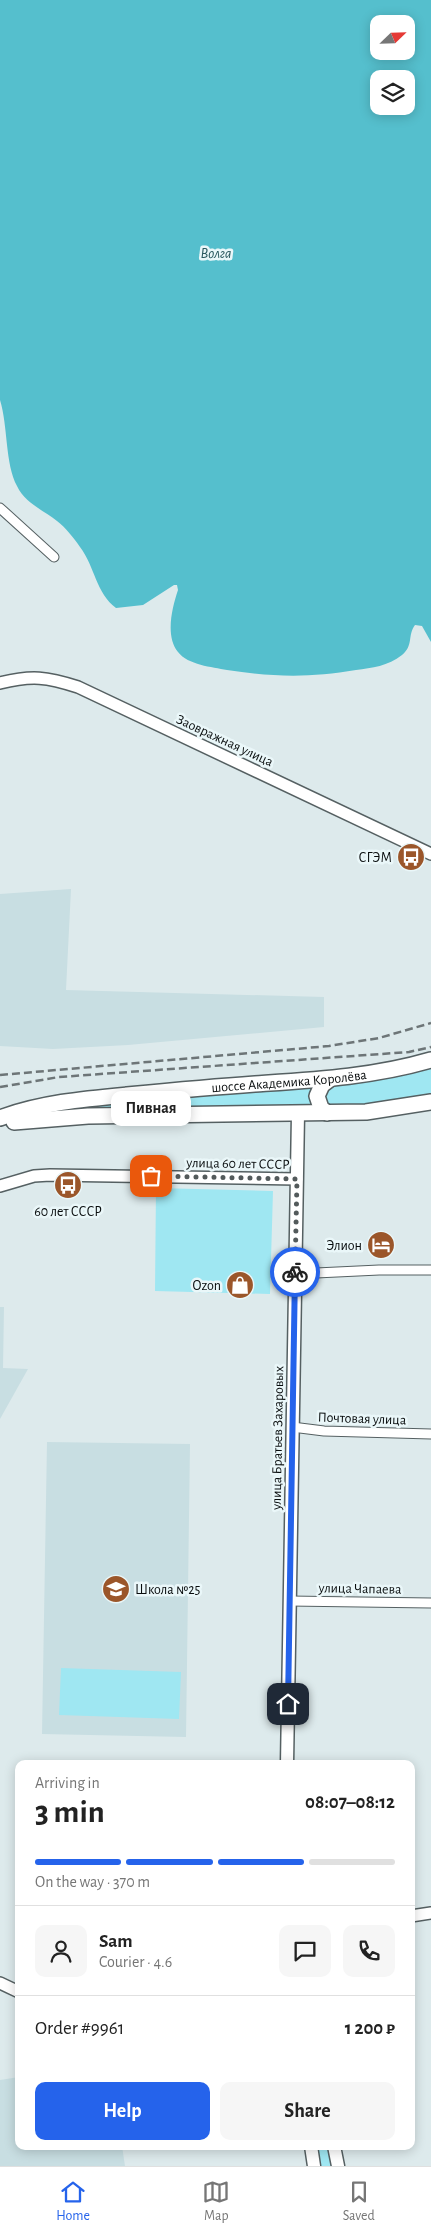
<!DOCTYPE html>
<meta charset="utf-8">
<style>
body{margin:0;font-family:"Alegreya Sans",sans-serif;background:#f6f6f6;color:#222;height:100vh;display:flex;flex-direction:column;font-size:19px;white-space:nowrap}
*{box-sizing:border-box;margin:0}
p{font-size:16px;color:#767676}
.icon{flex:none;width:28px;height:28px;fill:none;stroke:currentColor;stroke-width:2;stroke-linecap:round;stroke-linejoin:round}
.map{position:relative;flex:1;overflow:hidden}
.details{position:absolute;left:15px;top:1760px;width:400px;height:390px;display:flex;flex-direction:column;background:#fff;border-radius:10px;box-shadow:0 2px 12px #0003}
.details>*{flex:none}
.needle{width:32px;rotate:67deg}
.controls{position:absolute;left:370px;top:15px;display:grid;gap:10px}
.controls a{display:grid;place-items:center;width:45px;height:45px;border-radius:10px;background:#fff;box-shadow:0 2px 12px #0003;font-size:25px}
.pin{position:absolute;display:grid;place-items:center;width:42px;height:42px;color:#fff;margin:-21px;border-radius:10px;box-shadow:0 2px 8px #0006}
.courier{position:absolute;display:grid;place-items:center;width:50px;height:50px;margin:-25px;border:4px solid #2563eb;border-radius:50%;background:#fff;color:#222;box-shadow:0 1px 6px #0007}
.bubble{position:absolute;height:35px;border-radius:10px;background:#fff;box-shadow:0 2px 12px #0003;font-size:16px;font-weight:700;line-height:35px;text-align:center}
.overview em{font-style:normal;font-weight:700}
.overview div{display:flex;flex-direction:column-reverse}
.overview{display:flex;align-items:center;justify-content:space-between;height:85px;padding:0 20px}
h1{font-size:32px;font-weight:700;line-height:38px}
.bar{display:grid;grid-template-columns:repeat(4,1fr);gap:8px 5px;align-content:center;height:60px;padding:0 20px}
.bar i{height:6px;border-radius:4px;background:#e0e0e0}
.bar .active{background:#2563eb}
.bar p{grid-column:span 4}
.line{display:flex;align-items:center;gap:12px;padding:0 20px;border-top:1px solid #e0e0e0}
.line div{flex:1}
.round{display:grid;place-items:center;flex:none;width:52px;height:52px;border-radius:10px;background:#f6f6f6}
.button{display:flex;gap:10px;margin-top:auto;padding:10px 20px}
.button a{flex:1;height:58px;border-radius:10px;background:#2563eb;color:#fff;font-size:20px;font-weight:700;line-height:58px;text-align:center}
.button a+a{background:#f6f6f6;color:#222}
.menu{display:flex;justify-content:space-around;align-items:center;height:70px;border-top:1px solid #e0e0e0;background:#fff;font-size:14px;color:#767676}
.menu a{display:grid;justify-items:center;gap:2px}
.menu .active{color:#2563eb}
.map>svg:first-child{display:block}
.built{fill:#c8dee2}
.green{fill:#9fe7f2}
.water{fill:#55bfcd;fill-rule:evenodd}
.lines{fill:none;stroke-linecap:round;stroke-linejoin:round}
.minor-casing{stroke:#556062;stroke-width:11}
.tertiary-casing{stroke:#556062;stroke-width:14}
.secondary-casing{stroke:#556062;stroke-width:15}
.trunk-casing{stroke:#556062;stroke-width:18}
.minor{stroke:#fff;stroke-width:9}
.tertiary{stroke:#fff;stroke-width:11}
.secondary{stroke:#fff;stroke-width:12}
.trunk{stroke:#fff;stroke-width:15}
.rail{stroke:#6d7577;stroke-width:2.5;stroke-dasharray:8 4;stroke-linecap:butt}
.done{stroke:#535a5b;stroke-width:5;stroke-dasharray:0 9}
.route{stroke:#2563eb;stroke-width:6}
.labels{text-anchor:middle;stroke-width:5;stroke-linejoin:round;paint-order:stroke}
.street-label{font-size:14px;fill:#080c0d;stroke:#eaf7f9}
.poi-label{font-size:14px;fill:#080c0d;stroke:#eaf7f9;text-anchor:end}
.water-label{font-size:15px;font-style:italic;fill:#29585e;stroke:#eaf7f9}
</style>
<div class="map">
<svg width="431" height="2166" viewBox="0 0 431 2166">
<rect width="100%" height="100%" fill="#ddeaec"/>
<!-- built -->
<path class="built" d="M71,889L66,990L324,997V1027L128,1045L53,1049L0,1046V894Z
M0,1307H4L3,1368L28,1369L0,1419Z
M47,1442L190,1444L186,1737L42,1734Z
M19,2077V2146H122L125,2166H0V2080Z"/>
<!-- green -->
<path class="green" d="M431,1069V1097L388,1105L330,1107L324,1105V1090L329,1086L371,1081Z
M319,1082L312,1098L311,1109L97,1111L98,1102Z
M156,1188L273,1191L270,1294L155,1291Z
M61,1668L181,1672L179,1719L59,1715Z
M315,2146H330L333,2166H318Z"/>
<!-- water -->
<path class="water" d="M0,0H431V642L422,626L415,625C407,636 414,645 402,655C388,666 372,668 356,670C310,678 272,677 227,670C212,667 188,665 178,652C165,636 172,608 178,590L177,585H174L143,605L116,608C96,593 95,567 80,547C74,538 65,527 57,521C43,510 25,503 17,486C5,464 8,426 0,400ZM379,24H406V51H379ZM379,79H406V106H379Z"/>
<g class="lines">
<!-- minor casing -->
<g class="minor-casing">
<path id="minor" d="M0,508L54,557
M295,1274L379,1270H431
M292,1427L324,1431L431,1434
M289,1601L431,1603"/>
</g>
<!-- tertiary casing -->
<g class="tertiary-casing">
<path id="tertiary" d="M0,683C32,675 47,677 78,687L431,854
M0,1186L34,1176L50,1175L297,1179
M411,1916L431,1913
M0,1983L19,1992"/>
</g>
<!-- secondary casing -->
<g class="secondary-casing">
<path id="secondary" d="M287,1764L298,1114
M311,2146L314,2166
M334,2146L338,2166"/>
</g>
<!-- trunk casing -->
<g class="trunk-casing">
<g id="trunk">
<path d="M327,1113L321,1108L317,1096L322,1085L330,1079"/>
<path id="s1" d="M0,1118C40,1103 84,1099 127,1095C169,1091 212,1087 255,1084C315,1080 373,1077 431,1060"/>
<path d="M14,1122L88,1116L366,1112L431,1102"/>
</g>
</g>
<!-- minor -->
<use href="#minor" class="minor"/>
<!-- tertiary -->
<use href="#tertiary" class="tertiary"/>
<!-- secondary -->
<use href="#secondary" class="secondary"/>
<!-- trunk -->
<use href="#trunk" class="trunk"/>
<!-- rail -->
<path class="rail" d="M0,1075L329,1046L379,1038L431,1023
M0,1087L59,1077L409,1052L431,1047"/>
</g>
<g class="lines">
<!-- done -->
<path class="done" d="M151,1176L297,1179L295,1272"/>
<!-- route -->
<path class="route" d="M288,1704L295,1272"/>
</g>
<!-- icons -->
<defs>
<g id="bus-disc" transform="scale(1.4375)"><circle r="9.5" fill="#9b562a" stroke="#eaf7f9"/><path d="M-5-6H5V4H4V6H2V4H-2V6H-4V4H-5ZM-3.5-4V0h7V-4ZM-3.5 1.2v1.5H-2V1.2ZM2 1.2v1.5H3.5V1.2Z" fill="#fff"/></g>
<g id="hotel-disc" transform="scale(1.4375)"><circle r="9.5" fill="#9b562a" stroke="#eaf7f9"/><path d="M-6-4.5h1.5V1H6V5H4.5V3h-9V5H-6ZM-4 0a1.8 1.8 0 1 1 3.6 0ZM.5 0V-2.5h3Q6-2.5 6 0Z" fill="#fff"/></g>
<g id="shop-disc" transform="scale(1.4375)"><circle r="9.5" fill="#9b562a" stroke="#eaf7f9"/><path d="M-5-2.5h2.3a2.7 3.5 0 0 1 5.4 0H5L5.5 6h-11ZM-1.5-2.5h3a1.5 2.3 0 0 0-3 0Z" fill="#fff"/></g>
<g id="school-disc" transform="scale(1.4375)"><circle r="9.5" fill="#9b562a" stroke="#eaf7f9"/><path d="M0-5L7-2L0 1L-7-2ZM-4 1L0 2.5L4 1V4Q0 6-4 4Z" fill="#fff"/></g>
</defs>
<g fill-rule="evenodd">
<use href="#bus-disc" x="411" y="857"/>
<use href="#bus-disc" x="68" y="1185"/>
<use href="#hotel-disc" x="381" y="1245"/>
<use href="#shop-disc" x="240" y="1285"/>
<use href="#school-disc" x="116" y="1589"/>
</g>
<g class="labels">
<!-- street labels -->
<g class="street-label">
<text transform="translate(225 740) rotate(25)" y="5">Заовражная улица</text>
<text dy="5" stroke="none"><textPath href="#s1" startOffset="292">шоссе Академика Королёва</textPath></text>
<text transform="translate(238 1163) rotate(1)" y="5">улица 60 лет СССР</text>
<text transform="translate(362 1418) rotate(2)" y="5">Почтовая улица</text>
<text transform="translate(277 1438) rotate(-89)" y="5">улица Братьев Захаровых</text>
<text transform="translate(360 1588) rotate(1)" y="5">улица Чапаева</text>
</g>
<!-- poi labels -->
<g class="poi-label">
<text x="392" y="862">СГЭМ</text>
<text x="68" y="1216" text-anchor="middle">60 лет СССР</text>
<text x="362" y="1250">Элион</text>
<text x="221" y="1290">Ozon</text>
<text x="135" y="1594" text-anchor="start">Школа №25</text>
</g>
<!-- water labels -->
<g class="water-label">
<text x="216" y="258">Волга</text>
</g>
</g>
</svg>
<div class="controls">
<a><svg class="needle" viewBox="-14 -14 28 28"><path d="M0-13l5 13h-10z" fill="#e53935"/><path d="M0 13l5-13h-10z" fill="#767676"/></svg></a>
<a><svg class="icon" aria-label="layers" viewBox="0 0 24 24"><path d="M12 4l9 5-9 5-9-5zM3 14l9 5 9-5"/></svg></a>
</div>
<div class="pin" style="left:151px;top:1176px;background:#ea580c"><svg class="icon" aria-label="bag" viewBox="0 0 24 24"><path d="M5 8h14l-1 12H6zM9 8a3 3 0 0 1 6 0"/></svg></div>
<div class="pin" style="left:288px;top:1704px;background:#1f2937"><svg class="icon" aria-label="home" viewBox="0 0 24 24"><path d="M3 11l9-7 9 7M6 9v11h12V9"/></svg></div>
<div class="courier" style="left:295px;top:1272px"><svg class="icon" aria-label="bike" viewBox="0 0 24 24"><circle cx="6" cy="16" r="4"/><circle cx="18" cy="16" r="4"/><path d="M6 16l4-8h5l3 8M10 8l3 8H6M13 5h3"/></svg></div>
<div class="bubble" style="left:111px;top:1091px;width:80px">Пивная</div>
<section class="details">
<div class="overview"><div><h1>3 min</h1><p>Arriving in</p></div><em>08:07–08:12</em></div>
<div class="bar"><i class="active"></i><i class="active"></i><i class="active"></i><i></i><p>On the way · 370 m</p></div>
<div class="line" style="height:90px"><a class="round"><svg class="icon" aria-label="person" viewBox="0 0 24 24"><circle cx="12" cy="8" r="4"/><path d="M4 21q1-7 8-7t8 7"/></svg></a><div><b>Sam</b><p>Courier · 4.6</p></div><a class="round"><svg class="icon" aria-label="chat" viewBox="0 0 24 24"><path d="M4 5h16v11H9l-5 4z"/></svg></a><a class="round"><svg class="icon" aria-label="phone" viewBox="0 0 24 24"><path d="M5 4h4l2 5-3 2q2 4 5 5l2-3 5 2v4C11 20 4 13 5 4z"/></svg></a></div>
<div class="line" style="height:65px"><div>Order #9961</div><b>1 200 ₽</b></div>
<div class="button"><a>Help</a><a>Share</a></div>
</section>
</div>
<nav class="menu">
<a class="active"><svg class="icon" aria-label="home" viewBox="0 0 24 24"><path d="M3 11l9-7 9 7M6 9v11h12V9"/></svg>Home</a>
<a><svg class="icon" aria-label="map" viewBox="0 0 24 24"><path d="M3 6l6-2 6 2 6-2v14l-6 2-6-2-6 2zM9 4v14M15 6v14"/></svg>Map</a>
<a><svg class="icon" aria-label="saved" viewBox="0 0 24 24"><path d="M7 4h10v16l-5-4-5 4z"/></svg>Saved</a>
</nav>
